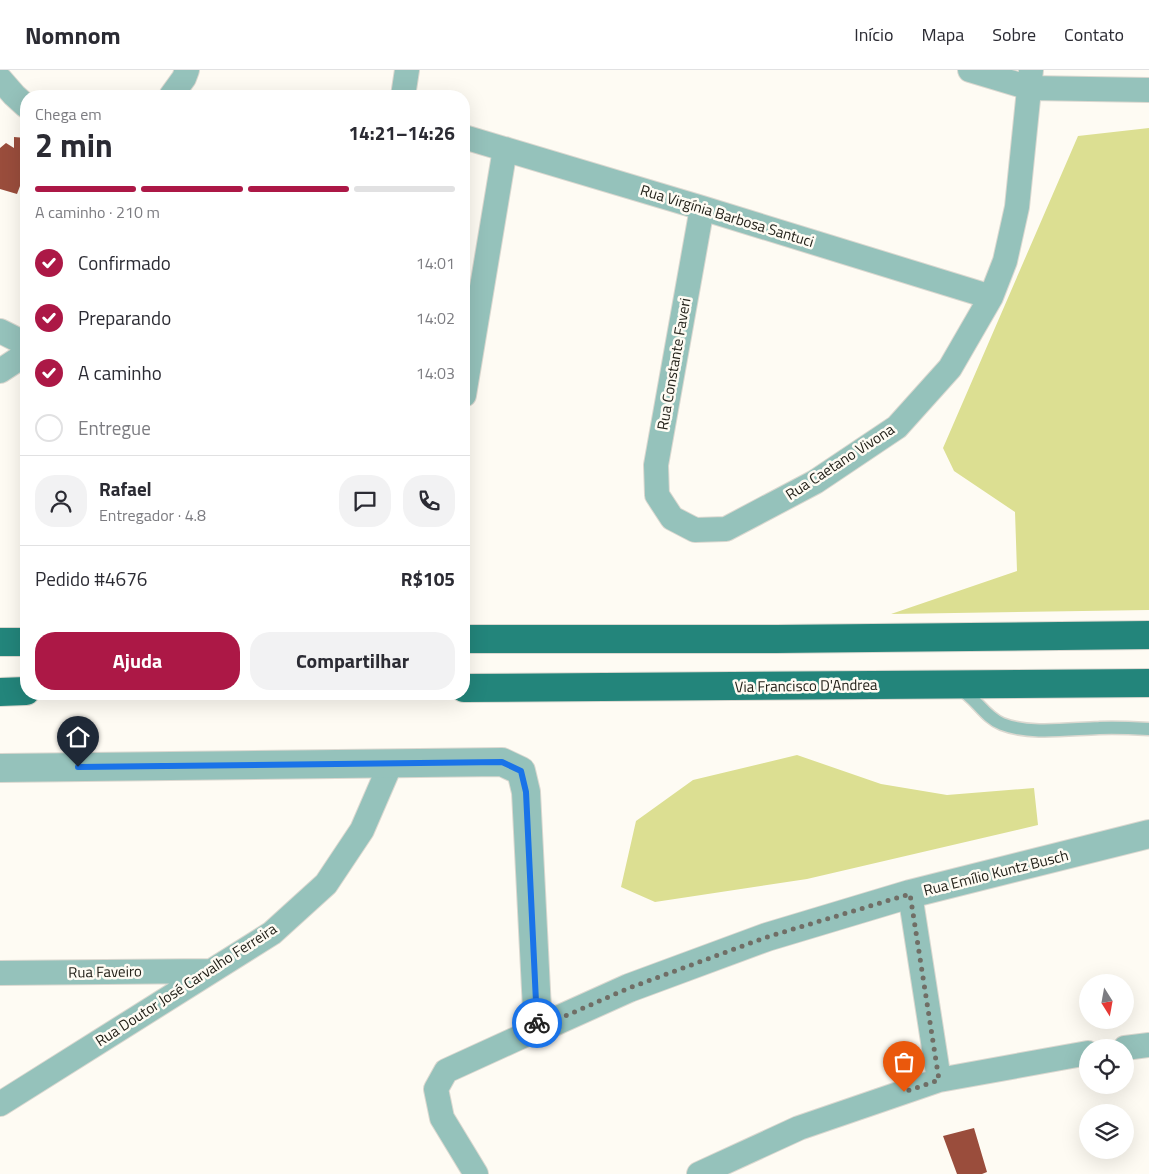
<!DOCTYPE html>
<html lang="pt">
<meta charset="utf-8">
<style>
body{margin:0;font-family:"Titillium Web",sans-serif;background:#f2f2f3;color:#2b2b33;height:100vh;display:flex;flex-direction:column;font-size:19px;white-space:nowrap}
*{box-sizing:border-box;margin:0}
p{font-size:16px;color:#7c7c81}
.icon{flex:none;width:28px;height:28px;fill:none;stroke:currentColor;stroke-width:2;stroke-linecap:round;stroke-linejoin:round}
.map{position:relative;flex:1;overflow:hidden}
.side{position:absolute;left:20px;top:20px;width:450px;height:610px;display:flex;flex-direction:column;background:#fff;border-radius:20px;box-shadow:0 5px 20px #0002}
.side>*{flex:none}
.needle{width:32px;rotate:169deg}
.tools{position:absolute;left:1079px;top:904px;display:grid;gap:10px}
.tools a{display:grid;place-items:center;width:55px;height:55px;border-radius:50%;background:#fff;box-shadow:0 5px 20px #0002;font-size:25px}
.pin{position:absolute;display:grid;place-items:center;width:42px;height:42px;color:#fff;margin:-51px -21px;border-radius:50% 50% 50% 0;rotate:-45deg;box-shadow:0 0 5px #0007}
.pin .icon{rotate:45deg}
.courier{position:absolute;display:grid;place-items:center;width:50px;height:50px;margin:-25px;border:4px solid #1a73e8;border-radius:50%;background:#fff;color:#222;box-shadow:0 1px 6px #0007}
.summary em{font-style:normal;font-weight:700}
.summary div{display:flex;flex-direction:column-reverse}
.summary{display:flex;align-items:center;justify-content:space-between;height:85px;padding:0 15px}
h1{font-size:32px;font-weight:700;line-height:38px}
.bar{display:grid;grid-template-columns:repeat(4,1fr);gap:8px 5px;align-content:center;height:60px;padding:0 15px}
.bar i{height:6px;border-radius:4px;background:#e1e1e2}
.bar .active{background:#ac1846}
.bar p{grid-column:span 4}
.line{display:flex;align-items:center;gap:12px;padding:0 15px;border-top:1px solid #e1e1e2}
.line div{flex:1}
.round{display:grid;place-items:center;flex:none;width:52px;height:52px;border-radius:20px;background:#f2f2f3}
ol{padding:0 15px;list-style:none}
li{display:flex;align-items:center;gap:15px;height:55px}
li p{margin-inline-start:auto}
li .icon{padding:5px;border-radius:50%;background:#ac1846;color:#fff;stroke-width:4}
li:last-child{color:#7c7c81}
li i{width:28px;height:28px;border:2px solid #e1e1e2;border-radius:50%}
.primary-button{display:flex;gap:10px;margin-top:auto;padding:10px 15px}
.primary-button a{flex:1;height:58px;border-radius:20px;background:#ac1846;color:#fff;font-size:20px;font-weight:700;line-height:58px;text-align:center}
.primary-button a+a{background:#f2f2f3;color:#2b2b33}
header{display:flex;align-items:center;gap:30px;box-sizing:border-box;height:70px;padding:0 25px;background:#fff;border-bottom:1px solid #e1e1e2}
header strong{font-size:24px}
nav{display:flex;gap:28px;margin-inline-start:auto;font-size:18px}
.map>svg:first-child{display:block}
.green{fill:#dcdf92}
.building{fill:#9a4d3c}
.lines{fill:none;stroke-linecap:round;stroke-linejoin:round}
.service-casing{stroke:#dbd8d0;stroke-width:15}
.minor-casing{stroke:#dbd8d0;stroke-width:26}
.tertiary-casing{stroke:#dbd8d0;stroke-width:30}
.trunk-casing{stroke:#dbd8d0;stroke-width:30}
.service{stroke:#95c2bb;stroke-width:12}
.minor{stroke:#95c2bb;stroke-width:24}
.tertiary{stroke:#95c2bb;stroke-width:28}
.trunk{stroke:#23857b;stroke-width:28}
.done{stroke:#706e66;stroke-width:5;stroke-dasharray:0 9}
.route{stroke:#1a73e8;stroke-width:6}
.labels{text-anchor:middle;stroke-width:5;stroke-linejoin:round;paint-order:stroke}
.street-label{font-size:15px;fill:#24221a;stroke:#fefbf3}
</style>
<header>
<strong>Nomnom</strong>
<nav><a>Início</a><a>Mapa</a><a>Sobre</a><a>Contato</a></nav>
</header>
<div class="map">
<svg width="1149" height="1104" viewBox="0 0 1149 1104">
<rect width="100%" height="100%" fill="#fefbf3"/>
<!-- green -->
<path class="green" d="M1149,58V540L891,544L1017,501L1015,442L954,401L943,378L1078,66Z
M797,685L881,714L947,725L1034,718L1038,755L807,809L655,832L621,817L636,751L693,710Z"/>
<!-- building -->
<path class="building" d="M14,67L26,68V100L17,124L0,119V78L6,73L14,78Z
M974,1058L987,1102L982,1104H957L943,1066Z"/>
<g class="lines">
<!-- service casing -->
<g class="service-casing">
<path id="service" d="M958,618C975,626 984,647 1002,654C1030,665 1069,659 1099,658C1115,657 1132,658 1149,659"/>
</g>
<!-- minor casing -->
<g class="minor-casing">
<path id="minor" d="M970,0L1030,18L1149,20
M0,9L14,25L26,36
M171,26L184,8L187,0
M403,26L407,0
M464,67L702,138L991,227
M702,138L656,395L657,425L672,448L695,460L726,459L815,412L897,357L950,298L991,227L1005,191L1017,137L1031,0
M0,261L26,274
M0,301L26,284
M464,325L505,79
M910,824L939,1010
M0,903L210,901
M1125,978L1149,975
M0,1034L272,863L326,814L362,760L391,693
M476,1104L442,1048L436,1019L446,1001L538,959
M699,1104L799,1058L939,1010L1088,983"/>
</g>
<!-- tertiary casing -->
<g class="tertiary-casing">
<path id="tertiary" d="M0,698L502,692L521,701L526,722L538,959L629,918L767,867L910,824L1149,764"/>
</g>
<!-- trunk casing -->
<g class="trunk-casing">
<path id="trunk" d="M464,569H776L1149,565
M0,572H26
M464,618L1149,613
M0,622L26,621"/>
</g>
<!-- service -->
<use href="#service" class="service"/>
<!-- minor -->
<use href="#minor" class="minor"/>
<!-- tertiary -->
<use href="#tertiary" class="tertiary"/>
<!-- trunk -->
<use href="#trunk" class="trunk"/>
</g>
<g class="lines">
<!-- done -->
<path class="done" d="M537,953L538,958L629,918L767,867L910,824L939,1010L904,1022"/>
<!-- route -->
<path class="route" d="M78,697L502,692L521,701L526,722L537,953"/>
</g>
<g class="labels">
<!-- street labels -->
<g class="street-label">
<text transform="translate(727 146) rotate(17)" y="5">Rua Virgínia Barbosa Santuci</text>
<text transform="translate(674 294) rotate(-80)" y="5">Rua Constante Faveri</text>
<text transform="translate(840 392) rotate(-33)" y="5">Rua Caetano Vivona</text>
<text transform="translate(806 616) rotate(-1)" y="5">Via Francisco D'Andrea</text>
<text transform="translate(996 803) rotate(-14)" y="5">Rua Emílio Kuntz Busch</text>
<text transform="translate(105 902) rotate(-1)" y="5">Rua Faveiro</text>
<text transform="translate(186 915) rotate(-33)" y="5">Rua Doutor José Carvalho Ferreira</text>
</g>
</g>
</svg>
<div class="tools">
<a><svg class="needle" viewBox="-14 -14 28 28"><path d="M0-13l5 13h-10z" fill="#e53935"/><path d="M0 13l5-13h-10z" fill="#7c7c81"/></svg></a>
<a><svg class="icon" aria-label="locate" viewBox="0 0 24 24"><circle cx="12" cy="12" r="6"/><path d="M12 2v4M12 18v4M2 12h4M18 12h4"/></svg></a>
<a><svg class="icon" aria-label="layers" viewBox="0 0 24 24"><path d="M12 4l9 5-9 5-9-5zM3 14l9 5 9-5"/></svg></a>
</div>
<div class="pin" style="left:904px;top:1022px;background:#ea580c"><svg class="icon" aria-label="bag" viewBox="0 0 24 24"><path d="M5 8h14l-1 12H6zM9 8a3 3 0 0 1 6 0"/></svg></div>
<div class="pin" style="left:78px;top:697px;background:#1f2937"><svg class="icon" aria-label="home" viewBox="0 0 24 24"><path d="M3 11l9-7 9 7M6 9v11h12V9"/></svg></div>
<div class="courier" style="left:537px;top:953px"><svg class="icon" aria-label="bike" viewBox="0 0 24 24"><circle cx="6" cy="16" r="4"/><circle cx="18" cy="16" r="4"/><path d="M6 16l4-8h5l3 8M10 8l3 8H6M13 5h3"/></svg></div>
<section class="side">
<div class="summary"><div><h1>2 min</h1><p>Chega em</p></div><em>14:21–14:26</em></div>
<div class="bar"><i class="active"></i><i class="active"></i><i class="active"></i><i></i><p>A caminho · 210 m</p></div>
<ol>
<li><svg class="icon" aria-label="check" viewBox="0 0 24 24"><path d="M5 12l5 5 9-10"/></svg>Confirmado<p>14:01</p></li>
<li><svg class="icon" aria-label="check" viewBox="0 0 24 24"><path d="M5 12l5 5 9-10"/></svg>Preparando<p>14:02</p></li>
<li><svg class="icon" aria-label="check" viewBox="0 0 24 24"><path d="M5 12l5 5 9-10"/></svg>A caminho<p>14:03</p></li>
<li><i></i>Entregue</li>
</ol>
<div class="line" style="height:90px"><a class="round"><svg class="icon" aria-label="person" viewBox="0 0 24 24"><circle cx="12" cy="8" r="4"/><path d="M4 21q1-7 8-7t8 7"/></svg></a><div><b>Rafael</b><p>Entregador · 4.8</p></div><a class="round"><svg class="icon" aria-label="chat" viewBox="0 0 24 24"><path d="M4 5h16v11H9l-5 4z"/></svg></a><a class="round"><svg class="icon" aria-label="phone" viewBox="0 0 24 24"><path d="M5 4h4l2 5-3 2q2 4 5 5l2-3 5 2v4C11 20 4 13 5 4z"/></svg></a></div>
<div class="line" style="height:65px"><div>Pedido #4676</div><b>R$105</b></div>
<div class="primary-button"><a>Ajuda</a><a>Compartilhar</a></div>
</section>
</div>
